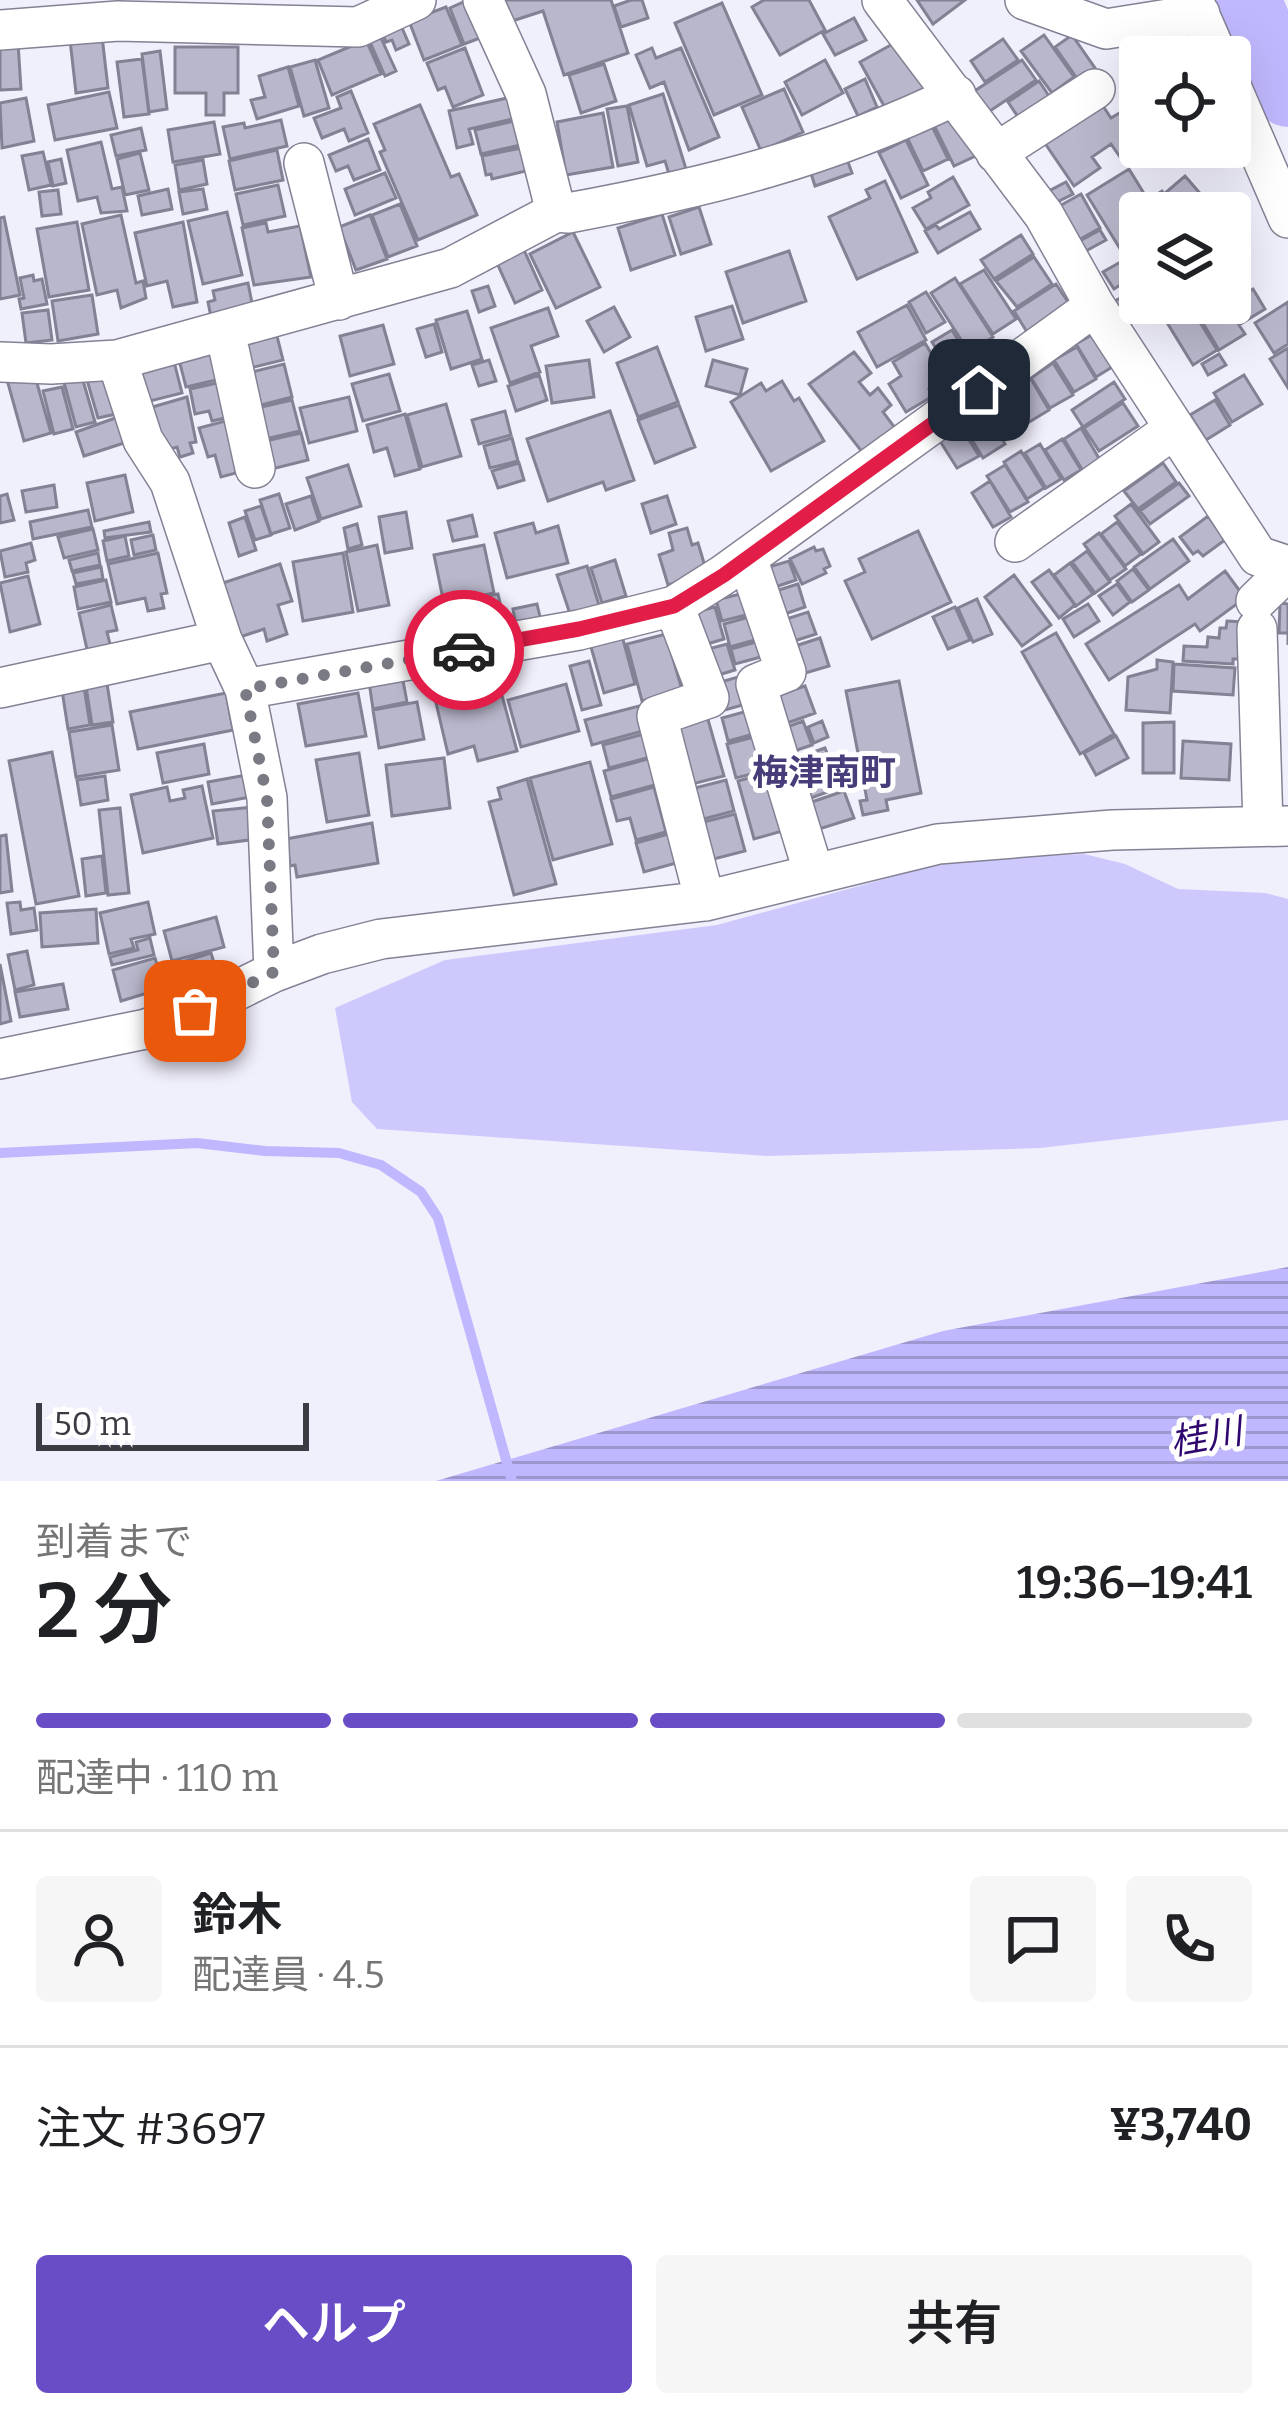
<!DOCTYPE html>
<html lang="ja">
<meta charset="utf-8">
<style>
body{margin:0;font-family:Bitter,"Noto Sans JP",serif;background:#f6f6f6;color:#202124;height:100vh;display:flex;flex-direction:column;font-size:45px;white-space:nowrap}
*{box-sizing:border-box;margin:0}
p{font-size:39px;color:#757577}
.icon{flex:none;width:66px;height:66px;fill:none;stroke:currentColor;stroke-width:2;stroke-linecap:round;stroke-linejoin:round}
.map{position:relative;height:1481px;overflow:hidden}
.panel{display:flex;flex-direction:column;background:#fff;flex:1}
.panel>*{flex:none}
.buttons{position:absolute;left:1119px;top:36px;display:grid;gap:24px}
.buttons a{display:grid;place-items:center;width:132px;height:132px;border-radius:12px;background:#fff;box-shadow:0 12px 48px #0002;font-size:60px}
.scale{position:absolute;left:36px;bottom:30px;width:273px;box-sizing:border-box;padding-left:12px;border:6px solid #3b3b43;border-top:0;font-size:33px;line-height:42px;white-space:nowrap;color:#3b3b43;-webkit-text-stroke:9px #fff;paint-order:stroke}
.pin{position:absolute;display:grid;place-items:center;width:102px;height:102px;color:#fff;margin:-51px;border-radius:24px;box-shadow:0 6px 18px #0006}
.courier{position:absolute;display:grid;place-items:center;width:120px;height:120px;margin:-60px;border:9px solid #e11d48;border-radius:50%;background:#fff;color:#222;box-shadow:0 3px 15px #0007}
.headline em{font-style:normal;font-weight:600}
.headline div{display:flex;flex-direction:column-reverse}
.headline{display:flex;align-items:center;justify-content:space-between;height:204px;padding:0 36px}
h1{font-size:78px;font-weight:600;line-height:90px}
.bar{display:grid;grid-template-columns:repeat(4,1fr);gap:18px 12px;align-content:center;height:144px;padding:0 36px}
.bar i{height:15px;border-radius:9px;background:#e0e0e0}
.bar .current{background:#694dc6}
.bar p{grid-column:span 4}
.line{display:flex;align-items:center;gap:30px;padding:0 36px;border-top:3px solid #e0e0e0}
.line div{flex:1}
.round{display:grid;place-items:center;flex:none;width:126px;height:126px;border-radius:12px;background:#f6f6f6}
.primary-button{display:flex;gap:24px;margin-top:auto;padding:24px 36px}
.primary-button a{flex:1;height:138px;border-radius:12px;background:#694dc6;color:#fff;font-size:48px;font-weight:600;line-height:138px;text-align:center}
.primary-button a+a{background:#f6f6f6;color:#202124}
.map>svg:first-child{display:block}
.park{fill:#cec9fc}
.water{fill:url(#water-rules)}
.lines{fill:none;stroke-linecap:round;stroke-linejoin:round}
.stream{stroke:#c0b8fe;stroke-width:10}
.river{stroke:#c0b8fe;stroke-width:66}
.building{fill:#b9b7cb;stroke:#838194;stroke-width:3}
.minor-casing{stroke:#838194;stroke-width:42}
.minor{stroke:#fff;stroke-width:39}
.done{stroke:#7a7a84;stroke-width:12;stroke-dasharray:0 21.6}
.route{stroke:#e11d48;stroke-width:15}
.labels{text-anchor:middle;stroke-width:10;stroke-linejoin:round;paint-order:stroke}
.neighbourhood-label{font-size:36px;font-weight:bold;fill:#483d7a;stroke:#fff}
.water-label{font-size:36px;font-style:italic;fill:#2e066d;stroke:#fff}
</style>
<div class="map">
<svg width="1288" height="1481" viewBox="0 0 1288 1481">
<defs>
<pattern id="water-rules" width="6" height="5" patternUnits="userSpaceOnUse" patternTransform="scale(3)"><rect width="6" height="5" fill="#c0b8fe"/><path d="M0 2.5h6" fill="none" stroke="#9d97cf"/></pattern>
</defs>
<rect width="100%" height="100%" fill="#f0effc"/>
<!-- park -->
<path class="park" d="M1084,854L1125,864L1178,889L1265,893L1288,899V1120L1040,1148L767,1156L377,1129L352,1102L335,1008L445,960L717,925L950,861Z"/>
<!-- water -->
<path class="water" d="M1288,1267V1481H436L943,1331Z"/>
<g class="lines">
<!-- stream -->
<path class="stream" d="M0,1153L197,1143L265,1151L339,1153L381,1165L421,1192L438,1218L512,1481"/>
<!-- river -->
<path class="river" d="M1248,0L1288,94"/>
</g>
<!-- building -->
<path class="building" d="M468,0L483,37L464,44L450,8Z
M502,0H611L628,53L564,75L543,11L509,22Z
M631,0H642L648,18L621,27L614,6Z
M764,0H809L825,30L780,55L752,7Z
M917,0H965L933,24Z
M722,3L762,95L714,115L675,23Z
M446,7L462,45L424,60L409,21Z
M854,18L866,40L835,55L823,34Z
M399,21L409,44L396,50L392,40L386,42L381,29Z
M1187,31L1194,46L1170,57H1140V71L1133,74L1116,39Z
M1044,35L1074,77L1052,93L1021,51Z
M1072,35L1095,68L1079,81L1055,47Z
M102,36L108,88L76,93L70,40Z
M381,38L396,71L385,76L370,42Z
M1003,39L1018,60L985,82L971,61Z
M366,40L381,74L332,95L318,60Z
M898,41L927,94L889,115L860,62Z
M18,43L21,89L0,90V44Z
M175,47H238V93H224V115H206V93H175Z
M465,48L483,95L453,107L445,87L438,90L427,63Z
M652,48L656,58L681,48L719,137L689,150L664,82L650,88L636,55Z
M160,51L167,109L149,112L142,54Z
M142,59L149,114L124,117L117,62Z
M315,60L329,108L304,116L290,67Z
M825,60L843,93L802,115L785,82Z
M1022,60L1036,80L987,113L973,92Z
M604,64L616,101L581,113L569,75Z
M288,67L299,106L257,119L251,100L265,97L259,76Z
M865,79L877,107L858,116L845,89Z
M1039,81L1053,102L1022,123L1008,102Z
M784,89L803,132L761,151L742,107Z
M351,91L368,133L349,141L344,129L322,138L314,118L341,108L337,97Z
M109,92L117,128L55,140L48,105Z
M663,94L686,169L669,174L665,161L647,166L629,105Z
M516,96L521,117L469,129L473,144L457,148L449,111Z
M26,98L34,141L2,148L0,103Z
M1099,100L1111,118L1121,112L1140,144L1120,157L1111,144L1092,157L1100,168L1074,186L1042,139Z
M420,105L451,177L459,174L477,215L418,240L380,152L385,150L374,124Z
M627,106L638,162L618,166L607,109Z
M950,110L982,153L954,166L931,119Z
M603,113L613,167L566,175L557,122Z
M281,120L287,146L230,159L223,127L244,123L245,128Z
M519,120L525,144L481,154L475,130Z
M214,122L220,154L173,162L168,130Z
M930,122L948,159L923,171L905,133Z
M141,128L146,150L116,156L111,135Z
M368,139L380,170L354,180L348,166L336,171L329,155Z
M906,140L928,185L901,198L879,153Z
M101,142L112,189L122,187L127,211L101,213L97,197L78,201L67,150Z
M521,148L526,171L492,179L491,174L486,175L482,156Z
M277,150L283,180L235,190L229,161Z
M844,151L852,173L815,186L808,164Z
M43,152L51,185L29,190L22,156Z
M140,153L149,190L125,195L117,159Z
M61,159L66,183L53,186L48,162Z
M203,160L207,184L179,190L175,165Z
M1129,169L1148,200L1162,191L1176,213H1140V271L1135,273L1087,195Z
M385,173L396,198L355,215L345,189Z
M1185,176L1211,206L1203,213H1180L1164,194Z
M953,177L969,205L926,229L913,208L931,198L928,192Z
M885,181L917,252L857,279L829,217L870,198L866,190Z
M1066,182L1073,194L1053,204L1047,192Z
M278,185L285,216L243,225L236,194Z
M168,189L172,209L142,215L138,196Z
M203,189L207,209L183,214L179,192Z
M58,190L61,214L42,216L39,192Z
M1081,194L1100,228L1075,242L1056,208Z
M400,204L417,246L388,257L372,215Z
M699,207L711,244L681,254L669,217Z
M227,212L242,275L203,284L188,221Z
M970,212L980,229L938,253L925,231L936,225L939,229Z
M662,214L675,255L631,270L618,228Z
M121,215L136,283L143,281L146,298L121,308L117,290L97,295L82,224Z
M370,215L387,259L356,270L339,227Z
M4,217L20,295L0,299V218Z
M77,222L89,290L49,297L37,229Z
M183,222L197,302L173,307L167,281L147,286L135,233Z
M266,223L268,232L300,226L311,277L254,285L242,228Z
M1100,230L1106,240L1084,252L1078,242Z
M573,232L600,287L556,308L530,254Z
M1021,235L1033,254L994,279L981,260Z
M524,250L542,290L515,303L497,263Z
M789,251L806,301L743,323L726,272Z
M1034,257L1052,284L1017,307L996,281Z
M1124,260L1134,276L1114,289L1103,272Z
M984,270L1016,319L993,334L960,284Z
M33,275L34,281L42,279L47,304L21,309L19,299L24,298L20,278Z
M955,278L993,337L969,352L931,293Z
M248,283L253,308L211,317L208,302L215,300L213,291Z
M1056,284L1070,305L1027,332L1014,311Z
M488,286L495,306L479,312L472,291Z
M1253,289L1265,309L1239,325L1245,334L1219,350L1191,303L1227,305Z
M1135,290L1148,312L1125,324L1113,302Z
M926,292L945,322L926,333L909,302Z
M92,295L98,334L58,341L52,301Z
M1288,302V344L1274,353L1255,323Z
M1155,303H1188L1217,350L1193,365Z
M907,305L926,340L877,367L858,332Z
M732,306L743,339L706,351L696,317Z
M614,307L630,337L604,352L587,321Z
M548,308L558,336L531,346L540,372L510,383L491,328Z
M48,310L52,340L26,343L22,313Z
M467,311L482,359L451,369L436,320Z
M434,324L442,352L426,357L417,329Z
M383,325L394,364L350,376L340,336Z
M952,330L969,359L950,371L932,342Z
M1095,333L1117,364L1096,377L1076,344Z
M277,336L283,360L246,369L240,345Z
M925,343L946,379L929,389L933,396L906,412L889,384L901,376L893,362Z
M217,346L225,378L186,387L177,352Z
M657,347L678,402L638,417L617,363Z
M1077,347L1096,379L1074,392L1054,360Z
M1288,348V388L1270,359Z
M854,352L871,373L859,382L870,395L878,388L891,405L883,412L898,432L866,457L809,384Z
M172,354L182,393L146,402L136,363Z
M1219,354L1226,365L1208,375L1202,364Z
M489,360L496,381L479,386L472,365Z
M589,360L594,397L552,403L546,366Z
M713,360L747,369L740,395L706,386Z
M1053,363L1073,395L1050,408L1031,378Z
M284,364L292,397L253,407L244,374Z
M33,369L51,433L24,441L6,376Z
M80,370L95,422L76,427L62,375Z
M106,374L116,414L98,418L87,380Z
M389,374L400,411L363,421L352,384Z
M539,375L547,400L516,411L508,386Z
M1244,375L1262,404L1232,422L1214,393Z
M1031,379L1049,410L1026,424L1008,392Z
M226,381L234,416L212,421L209,411L195,414L190,389Z
M782,381L794,401L799,398L824,441L771,471L731,402L761,383L766,391Z
M1114,382L1125,399L1083,427L1072,410Z
M62,387L73,429L54,434L43,391Z
M1008,395L1026,426L1005,439L986,408Z
M187,397L196,442L190,443L193,453L180,457L177,447L167,450L149,408Z
M349,397L357,431L309,443L300,408Z
M292,400L300,431L261,440L253,409Z
M1215,400L1230,425L1206,440L1190,415Z
M1123,403L1138,426L1099,451L1084,428Z
M446,404L461,456L422,467L407,415Z
M679,405L695,447L655,463L638,420Z
M505,411L511,435L479,444L472,420Z
M610,411L634,480L606,490L603,482L548,501L527,439Z
M986,412L1005,444L983,458L963,425Z
M405,414L420,469L395,476L387,448L374,452L367,425Z
M118,417L127,442L84,456L76,432Z
M233,419L247,470L221,477L215,455L208,457L199,428Z
M959,424L979,456L957,468L940,441Z
M1081,428L1100,460L1083,471L1064,439Z
M301,433L308,460L268,470L261,442Z
M512,438L518,461L490,468L484,446Z
M1062,439L1081,470L1064,480L1045,450Z
M1040,444L1061,479L1046,488L1025,453Z
M1021,451L1044,488L1027,499L1004,462Z
M519,463L524,480L498,488L492,471Z
M1163,463L1176,482L1138,509L1124,491Z
M348,465L361,506L321,519L307,478Z
M1005,465L1028,502L1010,512L987,476Z
M125,475L133,512L95,521L87,483Z
M990,481L1011,517L993,527L972,493Z
M1179,483L1189,496L1150,524L1140,511Z
M54,485L57,507L26,512L22,491Z
M7,494L14,520L0,523V496Z
M279,494L290,528L271,534L260,500Z
M311,496L319,521L295,530L286,504Z
M667,496L676,524L651,533L642,504Z
M1131,504L1159,542L1143,554L1115,516Z
M261,506L271,535L255,540L245,511Z
M88,510L92,527L33,539L30,522Z
M406,512L412,548L385,553L379,517Z
M472,515L477,536L453,541L448,521Z
M1208,516L1225,540L1203,556L1198,551L1193,554L1180,537Z
M245,517L256,550L239,556L229,523Z
M149,522L151,532L105,538L104,531Z
M1117,522L1141,554L1125,566L1101,534Z
M533,523L536,533L558,526L568,563L507,578L495,533Z
M357,524L362,545L348,549L344,528Z
M687,528L692,545L698,543L707,573L668,585L659,555L673,550L669,533Z
M93,529L98,550L64,558L58,537Z
M918,531L951,602L872,639L845,581L865,572L859,559Z
M1099,533L1126,569L1110,580L1084,544Z
M153,535L156,550L134,555L131,540Z
M125,536L129,556L107,561L103,541Z
M1173,539L1189,561L1150,589L1134,567Z
M31,543L35,560L26,563L28,572L5,577L0,551Z
M377,545L389,605L358,611L346,552Z
M484,545L494,593L444,604L434,555Z
M814,547L816,551L823,549L830,566L824,569L826,573L802,584L790,559Z
M1087,551L1110,582L1095,593L1072,562Z
M98,553L100,565L72,571L69,560Z
M158,553L167,593L161,594L164,608L148,611L145,598L117,604L108,564Z
M343,553L353,612L303,621L293,562Z
M615,560L626,596L602,603L591,568Z
M789,561L796,580L769,589L762,569Z
M1070,563L1093,594L1076,606L1054,575Z
M280,564L292,601L278,605L287,634L267,641L264,629L237,638L220,584Z
M587,566L599,605L570,614L557,575Z
M101,567L103,579L76,584L73,573Z
M1133,569L1149,590L1132,602L1117,581Z
M1049,570L1075,605L1059,618L1032,582Z
M1225,571L1245,598L1200,631L1195,624L1109,680L1086,644L1179,585L1188,599Z
M1014,575L1051,625L1022,646L985,597Z
M28,576L40,624L10,632L0,583Z
M106,580L111,602L78,609L74,587Z
M798,584L805,607L773,618L766,594Z
M1117,584L1130,602L1113,615L1099,596Z
M744,593L750,614L722,621L716,600Z
M498,594L504,620L488,623L482,597Z
M977,599L992,634L973,642L958,608Z
M471,600L476,624L450,630L445,606Z
M1280,603L1288,604V645V633H1279Z
M537,604L541,621L516,626L513,609Z
M1088,604L1099,621L1074,637L1063,619Z
M111,605L117,630L107,632L111,648L88,654L79,613Z
M715,607L724,639L704,645L695,612Z
M955,607L970,640L948,649L933,617Z
M808,612L816,634L782,645L774,623Z
M756,615L762,638L730,647L724,624Z
M1227,621L1243,622L1242,659H1233V664L1183,661L1184,646L1207,647L1208,637L1219,638L1220,628H1226Z
M621,632L635,684L604,693L589,640Z
M1056,633L1114,734L1080,754L1022,652Z
M666,634L682,690L642,701L627,644Z
M820,638L829,666L792,677L783,650Z
M763,640L768,655L735,664L731,649Z
M727,644L735,670L715,676L708,649Z
M1157,660L1173,662L1170,713L1126,710L1128,677L1157,669Z
M589,661L601,705L582,710L570,666Z
M1174,664L1235,668L1233,695L1173,691Z
M402,675L407,702L373,709L369,682Z
M106,677L113,722L92,725L85,680Z
M738,677L746,704L725,710L717,683Z
M83,681L90,725L68,729L61,684Z
M899,681L921,793L886,800L888,810L863,815L860,801L867,800L846,691Z
M456,684L461,699L500,688L517,751L478,761L474,746L448,754L433,690Z
M566,684L579,731L521,747L508,700Z
M805,686L815,713L779,726L769,698Z
M226,693L233,730L138,749L130,712Z
M358,693L366,736L306,746L298,704Z
M417,702L424,739L379,748L373,710Z
M643,705L650,729L592,745L585,720Z
M751,710L758,733L728,741L722,718Z
M707,716L724,776L684,786L668,727Z
M803,721L812,745L782,755L774,732Z
M822,721L828,737L814,743L808,727Z
M1174,722V773H1143V723Z
M112,725L119,770L76,777L69,732Z
M651,732L658,755L609,768L603,745Z
M758,736L767,770L736,778L727,744Z
M1116,736L1128,758L1096,775L1084,753Z
M1183,741L1231,744L1229,780L1181,778Z
M204,744L209,774L163,783L157,753Z
M825,748L830,761L793,773L788,761Z
M52,752L79,896L36,904L9,761Z
M359,753L369,815L327,822L316,760Z
M655,757L662,783L611,797L604,771Z
M444,758L450,808L392,816L386,765Z
M837,761L846,785L803,801L795,777Z
M590,762L612,844L553,860L530,778Z
M770,772L786,830L754,839L738,781Z
M252,774L256,796L212,804L208,782Z
M105,776L108,800L81,805L77,780Z
M527,779L556,884L514,895L489,802L501,799L498,788Z
M726,780L734,811L696,821L687,790Z
M202,786L213,838L143,853L131,795L167,787L170,801L185,798L183,790Z
M654,787L666,832L636,840L630,818L617,821L611,799Z
M844,791L854,818L813,831L803,805Z
M254,807L257,839L218,844L213,811Z
M120,808L129,893L108,895L99,810Z
M735,814L745,851L706,861L696,824Z
M372,823L378,863L297,877L295,865L290,866L286,839Z
M679,831L687,860L644,872L636,843Z
M6,835L12,891L0,893V836Z
M102,856L106,893L86,896L82,859Z
M20,902L21,910L34,908L37,930L11,934L7,903Z
M148,902L155,934L131,939L134,948L109,954L100,913Z
M96,909L98,943L42,947L40,913Z
M216,917L224,947L172,961L164,931Z
M150,938L154,955L112,965L110,957L138,950L136,942Z
M27,951L34,985L15,990L8,955Z
M211,953L215,966L182,976L178,963Z
M155,958L164,988L121,1001L113,970Z
M0,964L11,1021L0,1024Z
M63,984L68,1009L20,1017L15,992Z"/>
<g class="lines">
<!-- minor casing -->
<g class="minor-casing">
<path id="minor" d="M483,0L526,94L556,212
M1025,0L1106,29L1200,14
M1193,0L1218,57
M0,30L118,21L358,27L416,0
M1230,84L1288,218
M996,153L1095,89
M304,163L339,300
M1095,306L1258,556L1288,566
M225,331L255,468
M117,360L143,440L170,482L222,640
M0,362L51,364L117,360L450,268L556,212L568,213C709,187 826,158 956,95
M1015,542L1174,429
M747,558L786,672L756,684L814,874
M1256,601L1288,570
M674,606L709,698L657,716L705,901
M1257,629L1263,826
M0,688L222,640L245,689L579,630L674,606L723,575L1095,306L1044,215L882,0
M245,689L267,798L274,972
M0,1059L146,1029L195,1011L274,972L322,954L381,939L705,901L938,844L1112,830L1288,826"/>
</g>
<!-- minor -->
<use href="#minor" class="minor"/>
</g>
<g class="lines">
<!-- done -->
<path class="done" d="M195,1011L274,972L267,798L245,689L464,650"/>
<!-- route -->
<path class="route" d="M464,650L579,629L674,606L724,575L979,390"/>
</g>
<g class="labels">
<!-- neighbourhood labels -->
<g class="neighbourhood-label">
<text x="824" y="785">梅津南町</text>
</g>
<!-- water labels -->
<g class="water-label">
<text transform="translate(1206 1436) rotate(-10)" y="13">桂川</text>
</g>
</g>
</svg>
<div class="buttons">
<a><svg class="icon" aria-label="locate" viewBox="0 0 24 24"><circle cx="12" cy="12" r="6"/><path d="M12 2v4M12 18v4M2 12h4M18 12h4"/></svg></a>
<a><svg class="icon" aria-label="layers" viewBox="0 0 24 24"><path d="M12 4l9 5-9 5-9-5zM3 14l9 5 9-5"/></svg></a>
</div>
<div class="scale">50 m</div>
<div class="pin" style="left:195px;top:1011px;background:#ea580c"><svg class="icon" aria-label="bag" viewBox="0 0 24 24"><path d="M5 8h14l-1 12H6zM9 8a3 3 0 0 1 6 0"/></svg></div>
<div class="pin" style="left:979px;top:390px;background:#1f2937"><svg class="icon" aria-label="home" viewBox="0 0 24 24"><path d="M3 11l9-7 9 7M6 9v11h12V9"/></svg></div>
<div class="courier" style="left:464px;top:650px"><svg class="icon" aria-label="car" viewBox="0 0 24 24"><path d="M5 17H2v-5l4-1 3-4h7l3 4 3 1v5h-3M9 17h6M6 11h13"/><circle cx="7" cy="17" r="2"/><circle cx="17" cy="17" r="2"/></svg></div>
</div>
<section class="panel">
<div class="headline"><div><h1>2 分</h1><p>到着まで</p></div><em>19:36–19:41</em></div>
<div class="bar"><i class="current"></i><i class="current"></i><i class="current"></i><i></i><p>配達中 · 110 m</p></div>
<div class="line" style="height:216px"><a class="round"><svg class="icon" aria-label="person" viewBox="0 0 24 24"><circle cx="12" cy="8" r="4"/><path d="M4 21q1-7 8-7t8 7"/></svg></a><div><b>鈴木</b><p>配達員 · 4.5</p></div><a class="round"><svg class="icon" aria-label="chat" viewBox="0 0 24 24"><path d="M4 5h16v11H9l-5 4z"/></svg></a><a class="round"><svg class="icon" aria-label="phone" viewBox="0 0 24 24"><path d="M5 4h4l2 5-3 2q2 4 5 5l2-3 5 2v4C11 20 4 13 5 4z"/></svg></a></div>
<div class="line" style="height:156px"><div>注文 #3697</div><b>¥3,740</b></div>
<div class="primary-button"><a>ヘルプ</a><a>共有</a></div>
</section>
